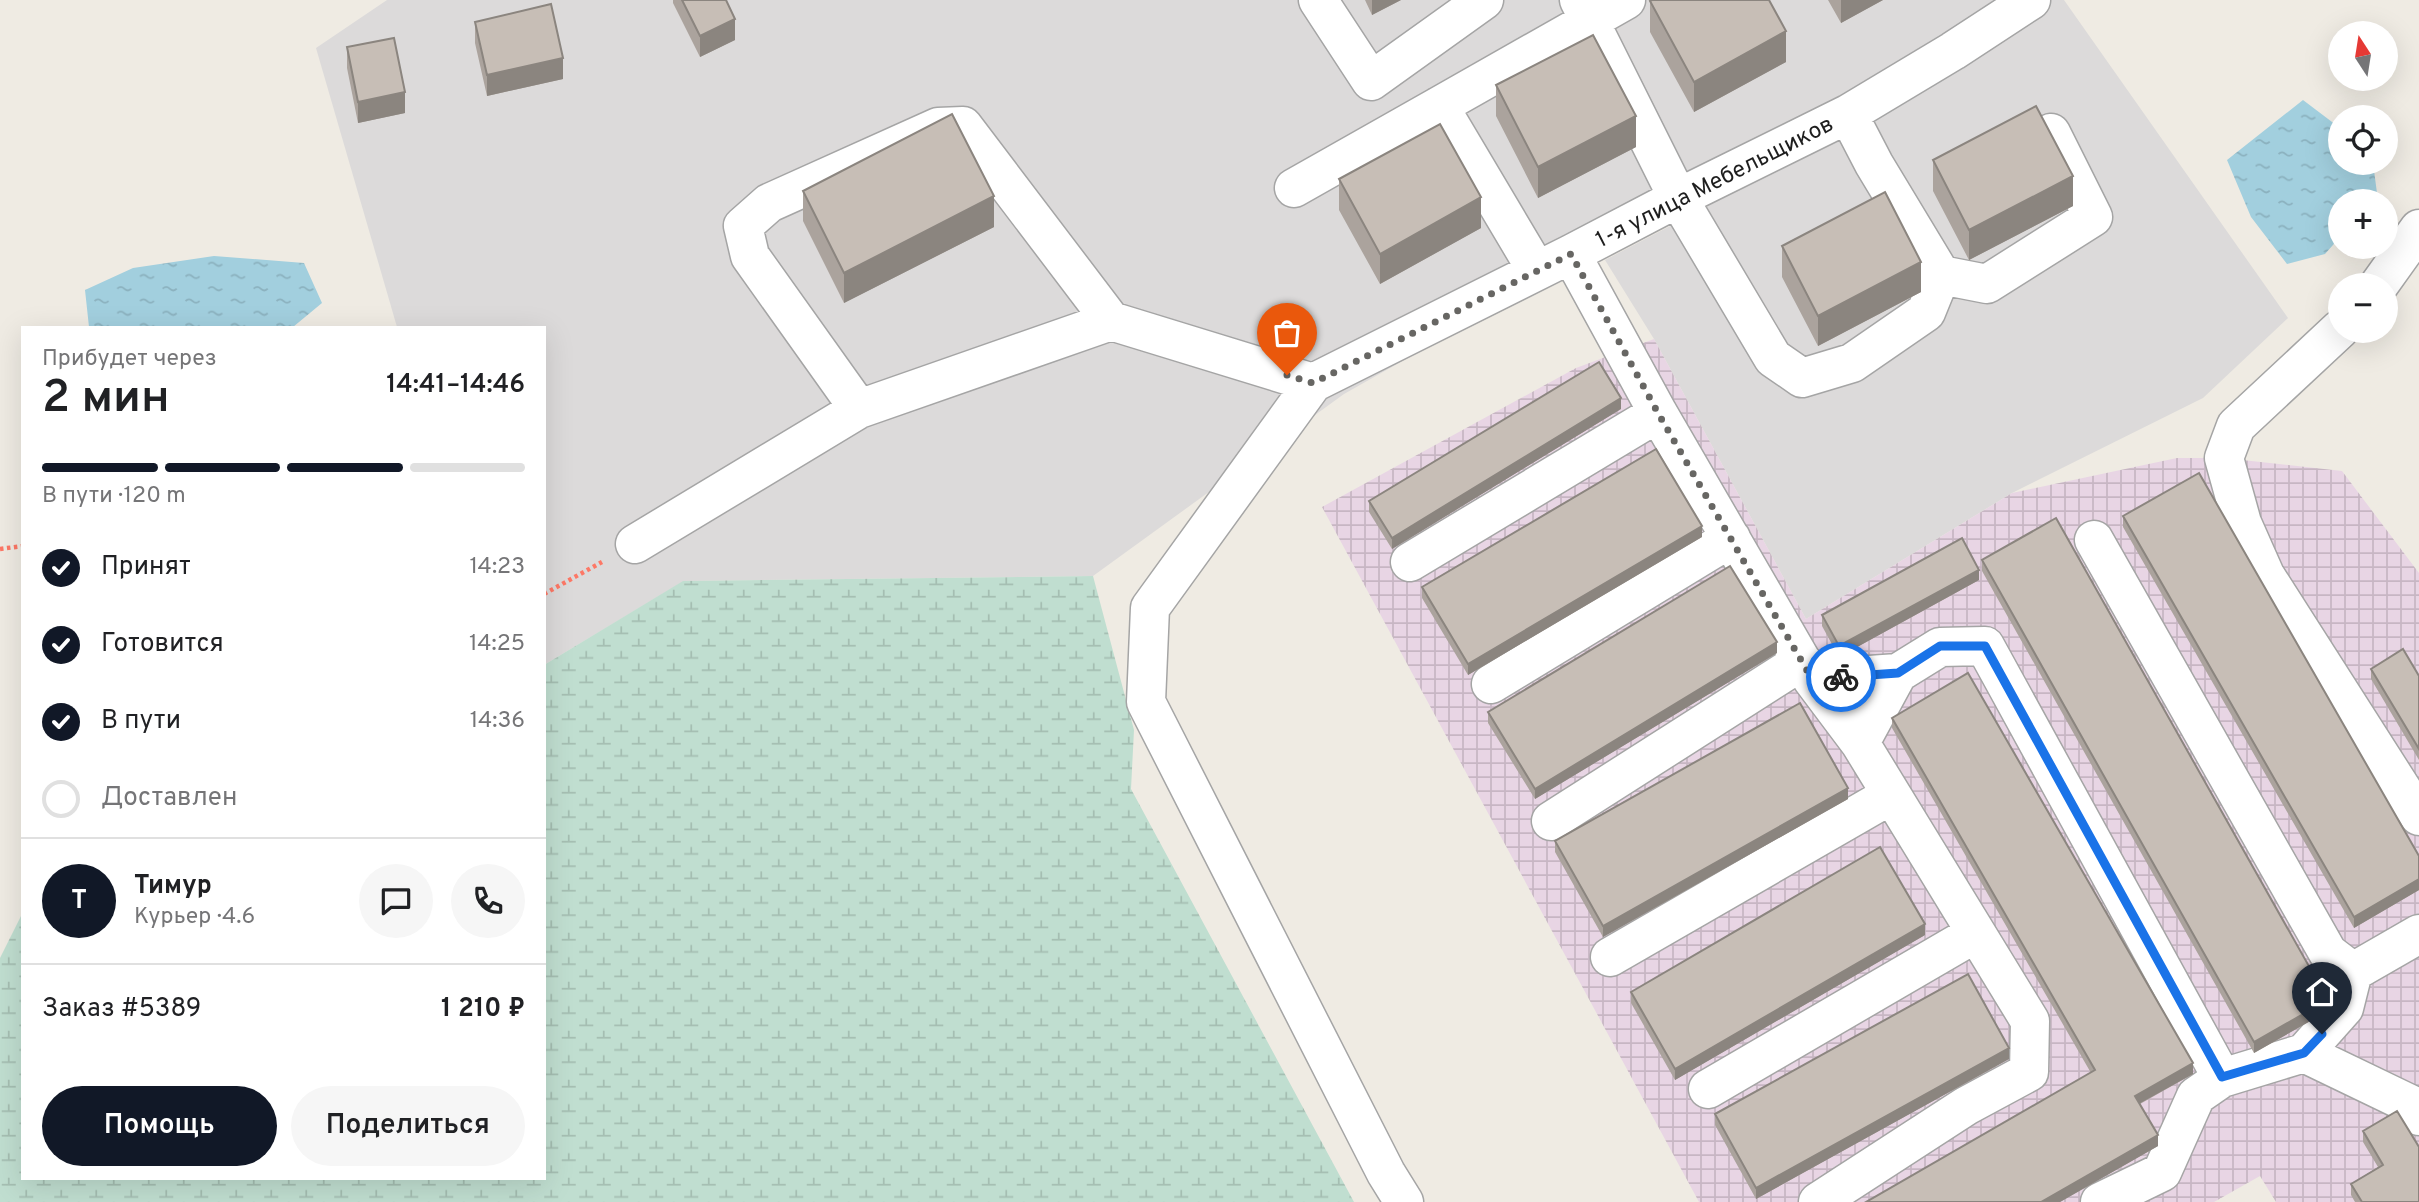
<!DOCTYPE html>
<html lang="ru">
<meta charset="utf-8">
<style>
body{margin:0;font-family:Overpass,sans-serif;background:#f6f6f6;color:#202124;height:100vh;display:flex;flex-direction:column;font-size:26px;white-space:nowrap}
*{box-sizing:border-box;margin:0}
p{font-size:23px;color:#757577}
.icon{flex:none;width:38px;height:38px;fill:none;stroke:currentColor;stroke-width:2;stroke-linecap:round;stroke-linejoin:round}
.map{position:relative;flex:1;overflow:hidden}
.sheet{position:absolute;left:21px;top:326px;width:525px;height:854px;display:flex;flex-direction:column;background:#fff;border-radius:0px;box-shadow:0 7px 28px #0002}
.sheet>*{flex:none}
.needle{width:46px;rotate:348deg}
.controls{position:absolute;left:2328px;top:21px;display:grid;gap:14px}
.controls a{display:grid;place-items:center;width:70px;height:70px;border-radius:50%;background:#fff;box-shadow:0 7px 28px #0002;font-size:35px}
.pin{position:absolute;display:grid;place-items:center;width:60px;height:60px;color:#fff;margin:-72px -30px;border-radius:50% 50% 50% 0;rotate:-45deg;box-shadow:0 0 7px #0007}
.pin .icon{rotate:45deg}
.courier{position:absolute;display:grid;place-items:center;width:70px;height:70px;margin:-35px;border:5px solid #1a73e8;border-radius:50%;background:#fff;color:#222;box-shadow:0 2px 9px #0007}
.head em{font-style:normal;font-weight:600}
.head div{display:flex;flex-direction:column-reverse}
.head{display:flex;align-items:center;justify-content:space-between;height:119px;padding:0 21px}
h1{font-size:46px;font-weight:600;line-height:52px}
.bar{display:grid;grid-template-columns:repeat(4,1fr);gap:10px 7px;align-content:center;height:84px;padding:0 21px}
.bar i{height:9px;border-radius:5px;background:#e0e0e0}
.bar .on{background:#111827}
.bar p{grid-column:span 4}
.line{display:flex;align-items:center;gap:18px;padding:0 21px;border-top:2px solid #e0e0e0}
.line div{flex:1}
.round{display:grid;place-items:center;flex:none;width:74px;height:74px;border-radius:37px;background:#f6f6f6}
ol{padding:0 21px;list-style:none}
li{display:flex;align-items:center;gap:21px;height:77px}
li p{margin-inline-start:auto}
li .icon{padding:7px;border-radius:50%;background:#111827;color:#fff;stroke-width:4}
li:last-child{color:#757577}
li i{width:38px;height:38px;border:4px solid #e0e0e0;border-radius:50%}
.action{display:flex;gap:14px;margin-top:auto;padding:14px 21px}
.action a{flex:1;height:80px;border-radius:42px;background:#111827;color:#fff;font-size:28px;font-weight:600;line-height:80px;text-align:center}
.action a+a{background:#f6f6f6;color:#202124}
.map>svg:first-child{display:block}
.residential{fill:#dcdada}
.industrial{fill:url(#industrial-grid)}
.wetland{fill:url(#wetland-marsh)}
.water{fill:url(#water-ripples)}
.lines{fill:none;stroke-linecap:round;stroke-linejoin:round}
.minor-casing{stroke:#a5a5a5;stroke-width:41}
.path{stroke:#fd7866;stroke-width:4.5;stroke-dasharray:3.5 3.5;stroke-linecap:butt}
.minor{stroke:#fff;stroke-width:38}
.wall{fill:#aba39d}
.shaded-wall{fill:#8b857f}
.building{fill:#c7beb6;stroke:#8b857f;stroke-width:2}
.done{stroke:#676663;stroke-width:7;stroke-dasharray:0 12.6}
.route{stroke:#1a73e8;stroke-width:9}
.labels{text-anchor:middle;stroke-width:5;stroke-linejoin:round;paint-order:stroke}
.street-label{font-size:23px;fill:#1e1e1e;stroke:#fff}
</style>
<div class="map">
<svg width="2419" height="1202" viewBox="0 0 2419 1202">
<defs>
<pattern id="industrial-grid" width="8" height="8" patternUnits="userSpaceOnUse" patternTransform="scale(1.75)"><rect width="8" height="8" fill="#e8d5e4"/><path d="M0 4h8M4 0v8" fill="none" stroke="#c7b6c3"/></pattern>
<pattern id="wetland-marsh" width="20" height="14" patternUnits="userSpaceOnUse" patternTransform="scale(1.75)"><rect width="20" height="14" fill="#c0ded0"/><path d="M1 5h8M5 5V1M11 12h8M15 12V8" fill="none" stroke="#a5beb2"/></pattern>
<pattern id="water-ripples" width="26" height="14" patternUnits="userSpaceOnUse" patternTransform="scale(1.75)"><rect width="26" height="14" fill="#a2cfde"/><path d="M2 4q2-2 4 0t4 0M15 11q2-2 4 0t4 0" fill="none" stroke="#8bb1be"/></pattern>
</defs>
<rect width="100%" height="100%" fill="#efebe3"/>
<!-- residential -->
<path class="residential" d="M387,0H1572L1683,207L1574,264L1344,394L1093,576L684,581L544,665V327H397L316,48Z
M1585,0H2023L1692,201Z
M2047,0H2064L2288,318L2203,398L2012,493L1806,619L1654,339L1605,260L1699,211L1753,164Z"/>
<!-- industrial -->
<path class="industrial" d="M1654,339L1806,619L2012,493L2177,458H2224L2342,471L2419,573V1202H2276L2260,1176L2214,1202H1699L1322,507L1576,368Z"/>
<!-- wetland -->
<path class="wetland" d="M1093,576L1134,730L1131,789L1354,1202H0V958L23,912V1178H544V665L683,581Z"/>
<!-- water -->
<path class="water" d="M2303,100L2340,128V163H2373L2377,193L2370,201H2340V237L2325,254L2287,264L2251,217L2227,160Z
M214,256L304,263L322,303L293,327H89L85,290L133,268Z"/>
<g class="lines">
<!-- minor casing -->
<g class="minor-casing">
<path id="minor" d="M1318,0L1371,81L1484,0
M1579,0L1678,198L1773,358L1802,378L1852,363L1926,312L1941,275L1874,164L1848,114
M1294,188L1439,106
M1571,254L1658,413L1812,679L1860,743L2030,1021L2029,1072L1966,1106L1818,1202
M1537,271L1439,106L1626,0
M1941,275L1987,284L2093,217L2051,133
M2379,285L2419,229
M2340,329L2236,426L2224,458L2242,523L2265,575L2419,816
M859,409L750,256L743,226L769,203L938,127L963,126L1111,321L1313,383
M2094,540L2328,953L2353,972
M635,544L859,409L1111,321
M1410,562L1658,413
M1812,679L1898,673
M1491,684L1731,538
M1860,743L1898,673L1940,647L1985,646L2222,1078
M1551,821L1802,661
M2419,934L2353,972L2344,1008L2304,1053L2414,1106L2419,1116
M1610,957L1891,795
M1708,1089L1976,933
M1404,1202L1386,1173L1146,702L1150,608L1313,383L1571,254L1678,198L1848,114L1953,51L2031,0
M2100,1202L2162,1172L2196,1096L2222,1078L2304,1053"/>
</g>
<!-- path -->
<path class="path" d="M0,549L23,546
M544,594L602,562"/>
<!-- minor -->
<use href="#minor" class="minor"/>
</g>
<!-- wall -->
<path class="wall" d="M673,0H726L735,40L700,57L673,3Z
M1365,0H1401L1372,15Z
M1828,0H1883L1841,23Z
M1650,1L1786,62L1694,112L1650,32Z
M475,22L563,79L487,96L475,43Z
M347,47L405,113L358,123L347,68Z
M1496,85L1636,147L1538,198L1496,116Z
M1933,160L2073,206L1969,260L1933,191Z
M1339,179L1481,228L1380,284L1339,210Z
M803,191L994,227L844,303L803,221Z
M1782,246L1921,292L1818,346L1782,277Z
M1621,409L1392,549L1369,512V501Z
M2123,516L2419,856V890L2354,928L2123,527Z
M1702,537L1468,675L1422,598V587Z
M1982,560L2328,1011L2254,1053L1982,571Z
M1979,580L1839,657L1822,626V615Z
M1777,653L1535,799L1488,723V712Z
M2371,669L2419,676V760L2371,679Z
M1892,718L2193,1074L2140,1104L2158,1146L2060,1202H1866L2091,1073L1892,728Z
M1848,799L1603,937L1555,852V841Z
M1925,935L1675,1080L1631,1003V992Z
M2009,1059L1756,1199L1715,1125V1114Z
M2363,1131L2419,1202H2355L2351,1195V1184L2378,1167L2363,1142Z"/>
<!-- shaded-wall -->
<path class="shaded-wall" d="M1372,0H1401L1372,15Z
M1841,0H1883L1841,23Z
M735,19V40L700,57V36Z
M1786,31V62L1694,112V82Z
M563,58V79L487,96V75Z
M405,92V113L358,123V102Z
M1636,116V147L1538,198V167Z
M2073,176V206L1969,260V230Z
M994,196V227L844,303V273Z
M1481,197V228L1380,284V254Z
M1921,262V292L1818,346V316Z
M1621,398V409L1392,549V538Z
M1702,526V537L1468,675V664Z
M1979,570V580L1839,657V646Z
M1777,642V653L1535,799V789Z
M1848,788V799L1603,937V926Z
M2419,879V890L2354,928V917Z
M1925,924V935L1675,1080V1069Z
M2328,1000V1011L2254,1053V1042Z
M2009,1048V1059L1756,1199V1188Z
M2193,1063V1074L2135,1106V1096Z
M2158,1135V1146L2060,1202H2041Z"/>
<!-- building -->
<path class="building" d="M682,0H726L735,19L700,36Z
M1652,0H1769L1786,31L1694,82L1650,1Z
M551,4L563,58L487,75L475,22Z
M1593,35L1636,116L1538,167L1496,85Z
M394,38L405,92L358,102L347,47Z
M2036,106L2073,176L1969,230L1933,160Z
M952,114L994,196L844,273L803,191Z
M1440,124L1481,197L1380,254L1339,179Z
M1885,192L1921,262L1818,316L1782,246Z
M1599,362L1621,398L1392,538L1369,501Z
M1656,449L1702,526L1468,664L1422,587Z
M2199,473L2419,856V879L2354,917L2123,516Z
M2056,518L2328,1000L2254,1042L1982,560Z
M1962,538L1979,570L1839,646L1822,615Z
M1730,566L1777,642L1535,789L1488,712Z
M2403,649L2419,676V749L2371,669Z
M1968,673L2193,1063L2135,1096L2158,1135L2041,1202H1866L2095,1070L1892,718Z
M1800,703L1848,788L1603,926L1555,841Z
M1880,847L1925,924L1675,1069L1631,992Z
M1968,974L2009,1048L1756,1188L1715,1114Z
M2397,1111L2419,1147V1202H2362L2351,1184L2383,1165L2363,1131Z"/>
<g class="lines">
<!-- done -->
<path class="done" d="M1287,375L1313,383L1571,254L1658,413L1812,679L1841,677"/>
<!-- route -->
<path class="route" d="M1841,677L1898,673L1940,646H1985L2222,1077L2304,1053L2322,1034"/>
</g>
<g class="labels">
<!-- street labels -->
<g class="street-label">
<text transform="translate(1714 181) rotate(-27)" y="8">1-я улица Мебельщиков</text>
</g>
</g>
</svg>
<div class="controls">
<a><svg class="needle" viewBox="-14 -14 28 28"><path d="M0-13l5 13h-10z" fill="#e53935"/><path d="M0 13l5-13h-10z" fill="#757577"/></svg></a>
<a><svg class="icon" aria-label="locate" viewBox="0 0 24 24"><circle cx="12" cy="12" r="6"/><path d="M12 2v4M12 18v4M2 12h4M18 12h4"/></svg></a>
<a>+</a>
<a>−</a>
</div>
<div class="pin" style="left:1287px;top:375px;background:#ea580c"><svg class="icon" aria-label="bag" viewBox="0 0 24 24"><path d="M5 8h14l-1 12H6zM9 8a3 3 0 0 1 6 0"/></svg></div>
<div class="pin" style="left:2322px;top:1034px;background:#1f2937"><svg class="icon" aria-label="home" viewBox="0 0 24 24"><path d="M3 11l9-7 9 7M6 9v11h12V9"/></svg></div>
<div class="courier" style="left:1841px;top:677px"><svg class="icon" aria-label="bike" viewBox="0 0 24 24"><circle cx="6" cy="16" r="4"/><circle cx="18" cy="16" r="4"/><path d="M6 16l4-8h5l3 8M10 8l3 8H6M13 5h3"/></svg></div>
<section class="sheet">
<div class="head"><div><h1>2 мин</h1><p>Прибудет через</p></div><em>14:41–14:46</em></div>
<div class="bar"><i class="on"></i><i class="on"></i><i class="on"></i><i></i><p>В пути · 120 m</p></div>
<ol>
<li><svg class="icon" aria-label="check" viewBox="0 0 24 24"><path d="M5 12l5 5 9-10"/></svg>Принят<p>14:23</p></li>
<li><svg class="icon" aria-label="check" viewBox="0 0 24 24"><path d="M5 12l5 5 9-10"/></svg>Готовится<p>14:25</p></li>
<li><svg class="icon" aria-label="check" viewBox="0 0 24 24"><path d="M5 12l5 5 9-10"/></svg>В пути<p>14:36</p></li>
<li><i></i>Доставлен</li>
</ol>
<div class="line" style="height:126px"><b class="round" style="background:#111827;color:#fff">Т</b><div><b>Тимур</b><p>Курьер · 4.6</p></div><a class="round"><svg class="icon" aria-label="chat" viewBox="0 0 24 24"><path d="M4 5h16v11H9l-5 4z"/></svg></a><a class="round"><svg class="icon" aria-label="phone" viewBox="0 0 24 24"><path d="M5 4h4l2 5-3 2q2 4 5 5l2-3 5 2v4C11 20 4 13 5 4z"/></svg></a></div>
<div class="line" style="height:91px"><div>Заказ #5389</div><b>1 210 ₽</b></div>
<div class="action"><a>Помощь</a><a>Поделиться</a></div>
</section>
</div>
